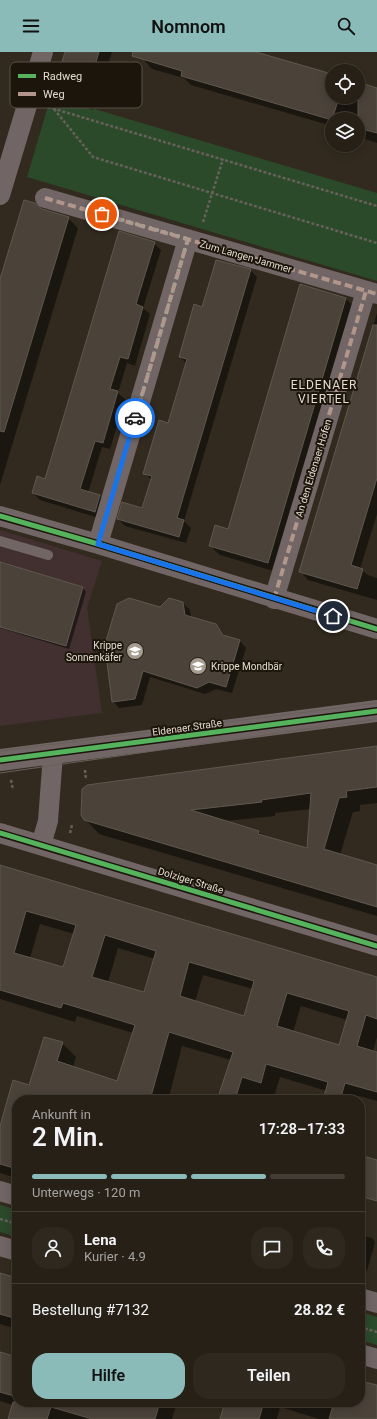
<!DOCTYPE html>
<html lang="de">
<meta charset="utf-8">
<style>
body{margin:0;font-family:Roboto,sans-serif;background:#2e281f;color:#f1f3f6;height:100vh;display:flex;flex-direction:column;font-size:15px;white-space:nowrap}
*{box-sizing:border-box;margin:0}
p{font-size:13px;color:#a4a3a1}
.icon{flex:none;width:22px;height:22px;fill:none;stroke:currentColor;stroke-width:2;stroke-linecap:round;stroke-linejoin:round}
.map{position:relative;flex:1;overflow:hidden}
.details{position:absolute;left:12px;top:1043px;width:353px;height:312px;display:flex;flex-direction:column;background:#262016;border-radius:16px;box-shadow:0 2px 10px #0003,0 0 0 1px #423e35}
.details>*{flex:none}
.controls{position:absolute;left:325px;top:12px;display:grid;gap:8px}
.controls a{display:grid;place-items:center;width:40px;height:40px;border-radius:50%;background:#262016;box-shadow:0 2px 10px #0003,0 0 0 1px #423e35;font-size:20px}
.pin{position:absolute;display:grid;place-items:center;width:34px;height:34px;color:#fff;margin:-17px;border:2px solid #fff;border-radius:50%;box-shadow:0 1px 4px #0007}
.courier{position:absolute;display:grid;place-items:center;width:40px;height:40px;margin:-20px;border:3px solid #1a73e8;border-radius:50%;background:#fff;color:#222;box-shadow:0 1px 5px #0007}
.headline em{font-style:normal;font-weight:600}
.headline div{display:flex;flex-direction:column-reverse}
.headline{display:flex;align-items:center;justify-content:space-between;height:68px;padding:0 20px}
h1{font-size:26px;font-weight:600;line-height:30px}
.bar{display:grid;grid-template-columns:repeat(4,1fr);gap:6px 4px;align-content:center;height:48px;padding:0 20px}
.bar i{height:5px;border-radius:3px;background:#423e35}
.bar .current{background:#8bbbb9}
.bar p{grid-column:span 4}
.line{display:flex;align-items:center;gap:10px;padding:0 20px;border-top:1px solid #423e35}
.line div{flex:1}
.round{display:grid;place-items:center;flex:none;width:42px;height:42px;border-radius:16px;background:#2e281f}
.primary-button{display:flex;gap:8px;margin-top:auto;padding:8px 20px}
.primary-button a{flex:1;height:46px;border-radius:16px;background:#8bbbb9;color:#111;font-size:16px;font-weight:600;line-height:46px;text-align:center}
.primary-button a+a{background:#2e281f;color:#f1f3f6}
header{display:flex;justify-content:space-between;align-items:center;height:52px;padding:0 20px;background:#8bbbb9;color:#111;font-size:18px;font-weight:600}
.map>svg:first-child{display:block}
.commercial{fill:#422f30}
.green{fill:#2b4a2a}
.shadow{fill:#0007;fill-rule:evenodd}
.building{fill:#4b433a;stroke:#5f584e;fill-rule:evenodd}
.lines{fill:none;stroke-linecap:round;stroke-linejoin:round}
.path{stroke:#68605b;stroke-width:2.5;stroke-dasharray:3 2;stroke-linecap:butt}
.service{stroke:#716565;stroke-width:10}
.minor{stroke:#716565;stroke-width:20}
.tertiary{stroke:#716565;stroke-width:22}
.tram{stroke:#68605a;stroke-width:1}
.quiet{stroke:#b2968c;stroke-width:4;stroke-dasharray:8 4;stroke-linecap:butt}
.cycleway-casing{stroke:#1c150c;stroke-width:8}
.cycleway{stroke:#56b35d;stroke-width:5}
.done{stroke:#a69d90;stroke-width:4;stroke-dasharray:0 7.2}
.route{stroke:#1a73e8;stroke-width:5}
.labels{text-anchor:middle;stroke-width:4;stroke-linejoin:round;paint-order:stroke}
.street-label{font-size:10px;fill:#e4dbce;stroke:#1c150c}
.poi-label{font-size:10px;fill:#e4dbce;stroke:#1c150c;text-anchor:end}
.quarter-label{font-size:12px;letter-spacing:1px;fill:#e4dbce;stroke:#1c150c}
.key{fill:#1c150c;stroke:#585046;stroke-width:1}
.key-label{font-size:11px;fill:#e4dbce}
</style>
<header><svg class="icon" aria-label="menu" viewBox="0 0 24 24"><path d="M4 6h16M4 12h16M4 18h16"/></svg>Nomnom<svg class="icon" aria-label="search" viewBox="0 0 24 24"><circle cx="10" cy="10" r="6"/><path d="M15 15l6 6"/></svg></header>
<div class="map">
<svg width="377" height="1367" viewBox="0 0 377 1367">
<rect width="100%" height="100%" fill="#322a1e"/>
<!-- commercial -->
<path class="commercial" d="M0,478L102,509L87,556L102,661L0,674Z"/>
<!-- green -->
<path class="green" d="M51,44L377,141V229L27,125Z
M0,1153L17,1158V1185L0,1180Z
M360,1260L377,1265V1293L360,1288Z"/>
<!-- shadow -->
<path class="shadow" d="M67,0H112L93,58L73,51L63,42L66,34L58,26Z
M145,0H251L332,24V45H358V32L377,44V91L362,86L358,82V67H332V74L191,33L184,26L152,17L143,7Z
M41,158L68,166L78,176L0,433V230Z
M154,191L161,198L143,256L150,262L135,314L127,311L118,341L125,347L110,397L102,395L88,441L100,444L107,451L102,467L40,448L33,441L46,428Z
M250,218L257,225L184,469L191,476L186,491L125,474L118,467L143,457L152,428L144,421L168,372L186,311L180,305L203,256Z
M346,247L356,256L277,520L220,503L210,494L228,478Z
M377,261V462L360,517L368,523L377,526V548L308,528L300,519Z
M0,511L83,536L86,540L69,597L0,576Z
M183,551L190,558L191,566L216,573L226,585L240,589L246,596L232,641L216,637L205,642L150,625L142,653L119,656L113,649L160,556Z
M377,695V751L360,753V759L353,760L340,803L377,814V864L99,782L85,767ZM311,757L308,797L263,784L259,780L225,769L275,764V761Z
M0,814L377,927V985L373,999L377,1001V1049L359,1044L358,1048H324L327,1039L280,1025L273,1048H219L231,1008L182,994L169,1045L178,1048H17V1126L0,1121V1072L2,1073L14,1029L30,1034L62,991L76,1005L73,1015L117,1031L133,981L77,964L75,970L0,947ZM40,872L74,882L64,917L30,906ZM118,896L155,907L144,942L108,930ZM203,923L253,937L245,965L195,950ZM301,954L347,968L340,994L293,980Z
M360,1183L372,1186L375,1190L367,1219L360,1217Z
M0,1222L17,1227V1277L0,1272Z
M0,1301L17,1306V1350H177L172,1367H9L13,1353L0,1349Z
M360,1329L377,1334V1367H319L280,1355L277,1367H221L226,1350H360Z"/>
<!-- building -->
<path class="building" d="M65,0H99L84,49L62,42L66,29L57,26Z
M133,0H256L332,22V45H339L332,68L181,24L182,19L132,4Z
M358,30L377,36V81L358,76Z
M24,148L35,151L42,157L69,165L4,380L0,379V227Z
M119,179L155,190L136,252L143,255L133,290L128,307L120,305L110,337L118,339L103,391L95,389L80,437L100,443L95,460L32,441L37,424L45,427Z
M216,208L251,217L177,466L184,468L179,485L117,467L122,450L142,456L152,424L143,422L147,408L159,368L168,371L187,307L179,305L194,252L202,255Z
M300,232L346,246L268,511L209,494L215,473L228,477Z
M373,273H377V426L351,513L363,517L357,537L299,520Z
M0,510L83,535L66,594L0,575Z
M129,546L160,555L169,546L183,550L185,563L216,572L223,583L240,588L226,635L209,630L197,636L143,619L135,647L112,650L106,603L103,599L117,552Z
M377,694V735L346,739L347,745L339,746L324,797L377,813V855L84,768L81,763L82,737L87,733ZM311,741L307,796L258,782L259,779L191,758L262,750L261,748Z
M0,813L377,925V967L366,963L357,994L377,1000V1040L345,1031L340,1048H323L328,1030L266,1012L261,1031L242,1025L235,1048H217L233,1000L169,980L150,1048H17V1117L0,1112V1074L13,1028L29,1033L44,985L63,990L57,1009L117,1029L135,973L63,951L61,956L0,938ZM26,859L76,873L63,915L14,901ZM105,883L156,899L144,940L92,925ZM189,910L254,929L244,964L180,944ZM287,941L349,959L339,993L277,974Z
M360,1103L377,1108V1149L360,1144Z
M0,1221L17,1226V1267L0,1262Z
M0,1300L17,1305V1345L0,1340Z
M360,1329L377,1333V1367H329L334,1350H360Z
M13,1350H160L155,1367H92L51,1355L47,1367H8Z
M225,1350H264L259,1367H220Z"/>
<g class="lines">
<!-- path -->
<path class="path" d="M48,55L377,154
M54,57L93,105L377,191
M203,170L223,107
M85,718L86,728
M11,728L13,738
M70,781L72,773
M0,1167L17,1172
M360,1275L377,1280"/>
<!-- service -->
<path class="service" d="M0,489L48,503"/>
<!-- minor -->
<path class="minor" d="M0,143L43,0
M45,146L377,242
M0,464L98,492L377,577
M98,492L188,187
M274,547L366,239
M0,781L377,894
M41,793L48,769L53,702
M0,1139L17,1144
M0,1194L17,1199
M360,1246L377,1251
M360,1302L377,1307"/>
<!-- tertiary -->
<path class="tertiary" d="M0,708L377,659"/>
<!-- tram -->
<path class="tram" d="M0,699L377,651
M0,721L377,667"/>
<!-- quiet -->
<path class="quiet" d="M45,146L377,242
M98,492L188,187
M274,547L366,239"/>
<!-- cycleway casing -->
<g class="cycleway-casing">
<path id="cycleway" d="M0,464L98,492L377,577
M0,708L377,659
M0,781L377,894"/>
</g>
<!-- cycleway -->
<use href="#cycleway" class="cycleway"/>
</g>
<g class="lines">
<!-- done -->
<path class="done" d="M102,162L188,187L135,366"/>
<!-- route -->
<path class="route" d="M135,366L98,492L333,564"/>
</g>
<!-- icons -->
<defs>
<g id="school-disc" transform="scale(0.9)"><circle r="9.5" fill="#a69d90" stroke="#1c150c"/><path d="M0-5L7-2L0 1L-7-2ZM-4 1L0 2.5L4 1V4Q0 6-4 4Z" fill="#fff"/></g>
</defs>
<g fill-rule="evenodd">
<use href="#school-disc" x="135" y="599"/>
<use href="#school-disc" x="198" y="614"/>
</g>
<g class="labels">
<!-- street labels -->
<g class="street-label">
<text transform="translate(246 204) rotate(16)" y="4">Zum Langen Jammer</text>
<text transform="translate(313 416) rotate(-73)" y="4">An den Eldenaer Höfen</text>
<text transform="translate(187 675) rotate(-8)" y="4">Eldenaer Straße</text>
<text transform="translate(191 828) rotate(17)" y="4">Dolziger Straße</text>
</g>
<!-- poi labels -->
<g class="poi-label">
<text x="122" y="597">Krippe<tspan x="122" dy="12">Sonnenkäfer</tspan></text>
<text x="211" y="618" text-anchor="start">Krippe Mondbär</text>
</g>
<!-- quarter labels -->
<g class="quarter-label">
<text x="324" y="337">ELDENAER<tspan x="324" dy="14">VIERTEL</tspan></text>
</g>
</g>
<!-- legend -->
<rect x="10" y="10" width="132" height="46" rx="6" class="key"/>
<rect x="18" y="22" width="18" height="4" fill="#56b35d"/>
<rect x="18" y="40" width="18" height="4" fill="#b2968c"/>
<g class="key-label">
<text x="43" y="28">Radweg</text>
<text x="43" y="46">Weg</text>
</g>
</svg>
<div class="controls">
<a><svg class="icon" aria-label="locate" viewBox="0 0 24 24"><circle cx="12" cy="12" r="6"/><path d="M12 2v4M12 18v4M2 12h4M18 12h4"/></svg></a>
<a><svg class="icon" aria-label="layers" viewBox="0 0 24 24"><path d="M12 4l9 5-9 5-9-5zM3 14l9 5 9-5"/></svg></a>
</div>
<div class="pin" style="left:102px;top:162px;background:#ea580c"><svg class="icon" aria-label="bag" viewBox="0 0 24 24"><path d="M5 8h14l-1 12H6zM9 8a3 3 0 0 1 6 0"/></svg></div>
<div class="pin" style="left:333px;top:564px;background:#1f2937"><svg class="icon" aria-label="home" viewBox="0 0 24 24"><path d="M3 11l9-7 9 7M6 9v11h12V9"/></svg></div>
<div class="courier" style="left:135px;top:366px"><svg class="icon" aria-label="car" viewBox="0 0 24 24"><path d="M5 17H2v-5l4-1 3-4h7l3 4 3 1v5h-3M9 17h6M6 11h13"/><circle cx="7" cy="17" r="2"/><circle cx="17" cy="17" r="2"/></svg></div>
<section class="details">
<div class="headline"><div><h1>2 Min.</h1><p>Ankunft in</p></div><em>17:28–17:33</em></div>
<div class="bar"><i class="current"></i><i class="current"></i><i class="current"></i><i></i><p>Unterwegs · 120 m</p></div>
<div class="line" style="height:72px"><a class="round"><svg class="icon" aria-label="person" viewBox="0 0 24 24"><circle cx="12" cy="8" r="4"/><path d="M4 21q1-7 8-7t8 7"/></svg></a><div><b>Lena</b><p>Kurier · 4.9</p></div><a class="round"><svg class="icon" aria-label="chat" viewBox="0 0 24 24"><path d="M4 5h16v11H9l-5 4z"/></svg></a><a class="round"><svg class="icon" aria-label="phone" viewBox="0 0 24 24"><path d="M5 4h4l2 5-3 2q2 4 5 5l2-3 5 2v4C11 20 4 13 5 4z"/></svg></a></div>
<div class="line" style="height:52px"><div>Bestellung #7132</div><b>28.82 €</b></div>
<div class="primary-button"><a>Hilfe</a><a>Teilen</a></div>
</section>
</div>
